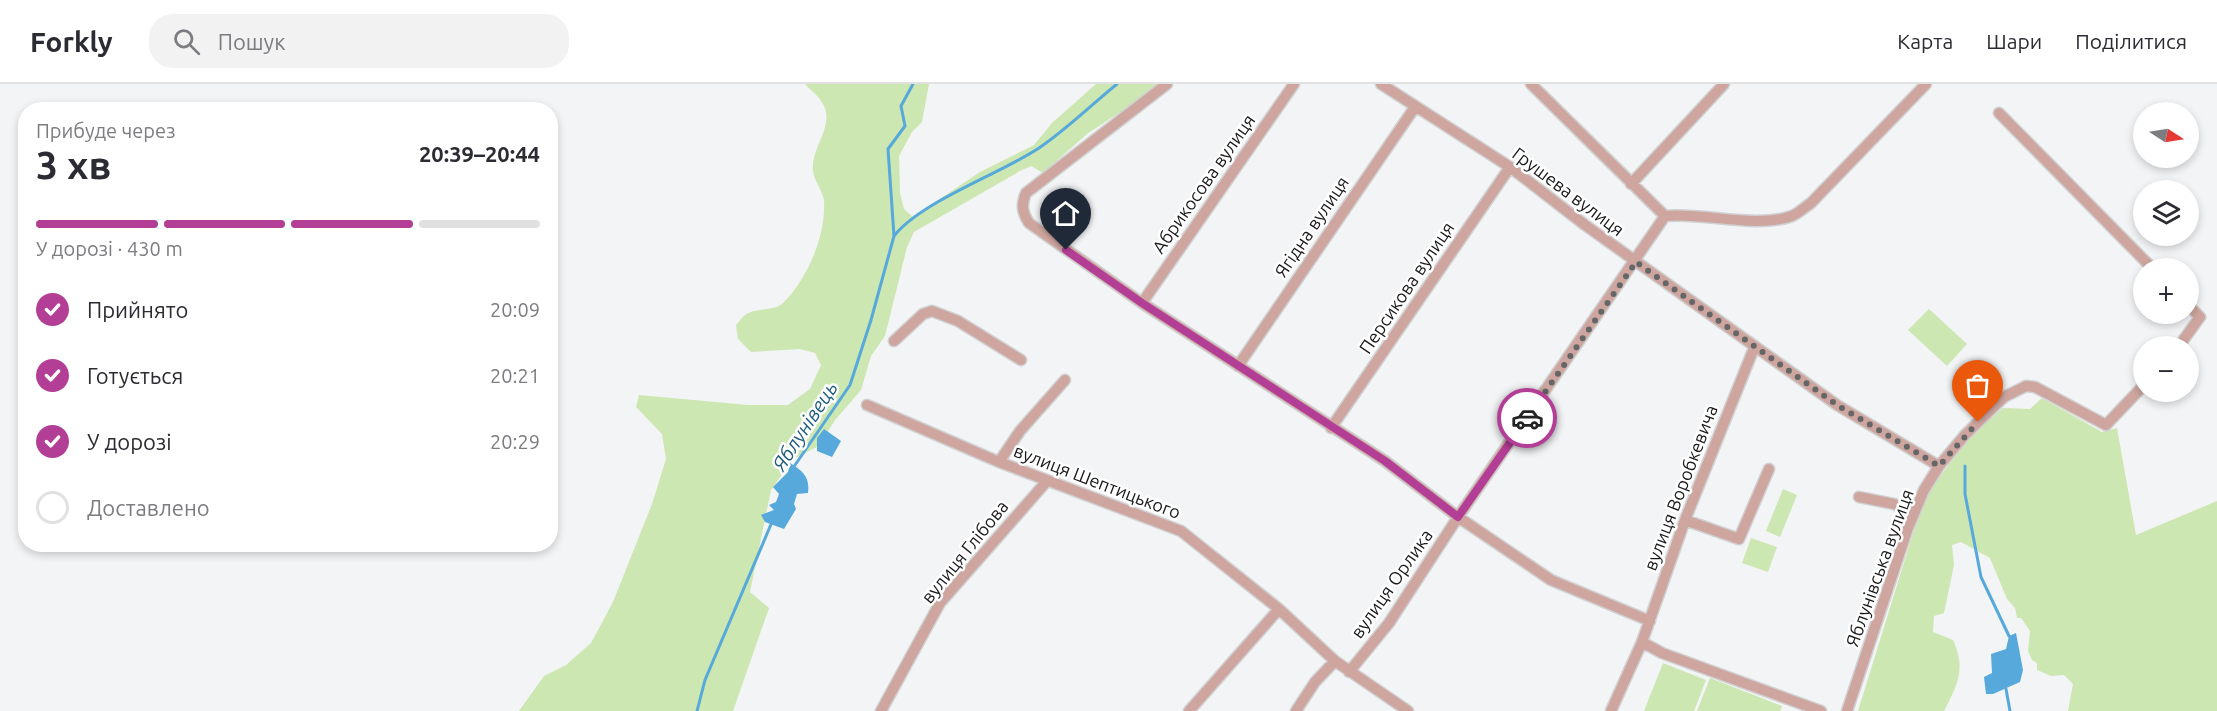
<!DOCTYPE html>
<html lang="uk">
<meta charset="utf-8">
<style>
body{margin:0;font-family:Ubuntu,sans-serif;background:#f2f2f3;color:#2b2b33;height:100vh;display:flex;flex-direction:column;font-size:22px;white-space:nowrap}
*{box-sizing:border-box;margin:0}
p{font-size:20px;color:#7c7c81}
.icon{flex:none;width:33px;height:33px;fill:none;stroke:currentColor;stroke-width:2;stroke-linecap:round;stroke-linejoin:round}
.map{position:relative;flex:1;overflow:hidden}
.details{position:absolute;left:18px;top:18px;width:540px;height:450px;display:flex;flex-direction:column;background:#fff;border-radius:24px;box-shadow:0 3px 9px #0003}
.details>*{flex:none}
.needle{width:39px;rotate:102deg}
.fabs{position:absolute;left:2133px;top:18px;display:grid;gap:12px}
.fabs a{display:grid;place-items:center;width:66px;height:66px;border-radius:50%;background:#fff;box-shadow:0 3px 9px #0003;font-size:30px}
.pin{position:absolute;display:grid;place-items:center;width:51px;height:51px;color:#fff;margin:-62px -26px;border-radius:50% 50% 50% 0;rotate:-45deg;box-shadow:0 0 6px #0007}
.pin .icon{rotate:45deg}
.courier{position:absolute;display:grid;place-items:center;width:60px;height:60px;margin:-30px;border:4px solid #b33e96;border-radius:50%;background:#fff;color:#222;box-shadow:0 2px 8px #0007}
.overview em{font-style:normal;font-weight:600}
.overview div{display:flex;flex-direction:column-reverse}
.overview{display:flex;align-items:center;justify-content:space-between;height:102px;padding:0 18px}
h1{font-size:39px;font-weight:600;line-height:45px}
.bar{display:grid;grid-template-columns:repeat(4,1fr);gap:9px 6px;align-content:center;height:72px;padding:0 18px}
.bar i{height:8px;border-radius:4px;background:#e1e1e2}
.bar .current{background:#b33e96}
.bar p{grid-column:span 4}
ol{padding:0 18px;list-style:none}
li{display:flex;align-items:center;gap:18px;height:66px}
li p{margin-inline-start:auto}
li .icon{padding:6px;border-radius:50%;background:#b33e96;color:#fff;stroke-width:4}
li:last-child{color:#7c7c81}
li i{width:33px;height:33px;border:3px solid #e1e1e2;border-radius:50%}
header{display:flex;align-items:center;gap:36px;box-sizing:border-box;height:84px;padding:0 30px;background:#fff;border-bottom:2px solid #e1e1e2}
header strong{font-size:28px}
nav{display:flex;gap:33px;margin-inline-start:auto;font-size:21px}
.search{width:420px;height:54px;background:#f2f2f3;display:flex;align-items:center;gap:15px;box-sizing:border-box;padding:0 21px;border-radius:24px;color:#7c7c81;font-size:22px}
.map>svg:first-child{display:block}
.green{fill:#cce7b2}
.water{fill:#56a9da}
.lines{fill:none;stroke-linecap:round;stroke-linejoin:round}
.stream{stroke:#56a9da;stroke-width:3}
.minor-casing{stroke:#d0d1d2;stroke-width:13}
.minor{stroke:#cea69f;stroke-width:10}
.done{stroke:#656667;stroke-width:6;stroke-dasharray:0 10.8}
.route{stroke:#b33e96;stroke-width:8}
.labels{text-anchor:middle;stroke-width:5;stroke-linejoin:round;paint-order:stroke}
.street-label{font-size:18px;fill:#19191a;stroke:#fff}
.water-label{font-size:20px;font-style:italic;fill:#1f5d7f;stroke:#fff}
</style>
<header>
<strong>Forkly</strong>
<div class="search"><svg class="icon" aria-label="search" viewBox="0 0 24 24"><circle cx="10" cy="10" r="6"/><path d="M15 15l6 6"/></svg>Пошук</div>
<nav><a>Карта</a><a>Шари</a><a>Поділитися</a></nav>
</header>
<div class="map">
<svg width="2217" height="627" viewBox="0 0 2217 627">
<rect width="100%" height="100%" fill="#f3f4f5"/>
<!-- green -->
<path class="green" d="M805,0H929L922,38L912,48L899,72L900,109L904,125L913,133L980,88L1034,61L1052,39L1096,0H1157L1143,13L1087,50L1043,89L1031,82L1020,87L914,148L907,163L885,252L871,272L861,306L836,335L817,363L793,375L771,406L750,508L769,524L733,627H519L544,592L566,581L591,559L613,518L652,420L666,375L662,350L636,323L639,311L748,321H788L810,305L821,281L815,269L800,265L751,268L738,255L736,241C739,238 742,233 745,231C756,223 775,228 784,218C808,194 826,151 824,117C823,107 814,97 813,87C810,62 838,40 821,17C817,10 810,6 805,0Z
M1929,225L1967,260L1947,282L1908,246Z
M2042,314L2102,348L2117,344L2136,451L2217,417V627H2068L2073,600L2064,591L2051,592L2037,586V579L2032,576L2028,567L2030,547L2021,534H2017L2015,524L2007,515L1990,474L1961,458L1952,461L1954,481L1944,529L1934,532L1933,548L1953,556C1966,585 1958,600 1944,627H1858L1924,414L1968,355L2003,324L2030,325Z
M1783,405L1797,411L1780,453L1766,447Z
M1751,454L1777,463L1768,488L1742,479Z
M1663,579L1706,596L1694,627H1644Z
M1710,594L1782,622L1780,627H1697Z"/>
<!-- water -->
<path class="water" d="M824,345L841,357L832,373L817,367V354Z
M790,379C803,387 810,393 808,409L797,410L794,420L796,425L784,445L765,438L761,431L774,426L769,421L776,418L779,410L773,403L788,388Z
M2016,549L2023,586L2020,598L1993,610H1986L1984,593L1992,589L1991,570L2006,565L2009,552Z"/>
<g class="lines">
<!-- stream -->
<path class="stream" d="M894,152C922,117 1000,90 1039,64C1067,45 1091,21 1117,0
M1965,382V410L1981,493L2009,552
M793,384L850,301L871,236L894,152L888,65L905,42L901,22L913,0
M2006,605L2010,627
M697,627L705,596L772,438"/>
<!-- minor casing -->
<g class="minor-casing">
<path id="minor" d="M1167,0L1026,109C1021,121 1022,128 1029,139L1142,219L1385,377L1458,433L1551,496L1650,537
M1381,0L1510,83L1585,141L1837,321L1939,382
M1531,0L1665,132
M1999,29L2152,184
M1631,100L1724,0
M1665,132C1704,128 1755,145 1792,132C1799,129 1805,123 1811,119L1926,0
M1142,219L1294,0
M894,257L923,230L932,227L958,237L1021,276
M2179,262L2200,233L2188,221
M1238,282L1415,23
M867,321L999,378L1181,447L1279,525L1335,577L1408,627
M1331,344L1510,83
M999,378L1020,347L1065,296
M1859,413L1894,420L1914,429
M1685,436L1739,455L1769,385
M1642,558L1662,569L1821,627
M1349,588L1389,539L1458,433L1665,132
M881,627L940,519L1047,397
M1189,627L1279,525
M1296,627L1315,598L1335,577
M1611,627L1642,558L1685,436L1754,264
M1847,627L1908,444L1924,406L1939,382L1965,351L2004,313L2026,302L2035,303L2106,341L2144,301"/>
</g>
<!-- minor -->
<use href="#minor" class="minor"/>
</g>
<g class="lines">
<!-- done -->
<path class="done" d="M1527,334L1636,178L1837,321L1939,382L1978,338"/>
<!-- route -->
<path class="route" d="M1066,166L1142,219L1385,377L1458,433L1527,334"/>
</g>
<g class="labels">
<!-- street labels -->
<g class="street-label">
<text transform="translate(1204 100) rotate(-55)" y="6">Абрикосова вулиця</text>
<text transform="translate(1568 108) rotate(37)" y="6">Грушева вулиця</text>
<text transform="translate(1312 143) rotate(-56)" y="6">Ягідна вулиця</text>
<text transform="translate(1407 204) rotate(-56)" y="6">Персикова вулиця</text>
<text transform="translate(1097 398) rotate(21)" y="6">вулиця Шептицького</text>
<text transform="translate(1681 404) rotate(-69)" y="6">вулиця Воробкевича</text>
<text transform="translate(965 468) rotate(-51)" y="6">вулиця Глібова</text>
<text transform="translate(1880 484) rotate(-70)" y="6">Яблунівська вулиця</text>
<text transform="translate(1392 500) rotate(-55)" y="6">вулиця Орлика</text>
</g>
<!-- water labels -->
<g class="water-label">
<text transform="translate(805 342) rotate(-57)" y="7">Яблунівець</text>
</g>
</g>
</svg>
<div class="fabs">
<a><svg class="needle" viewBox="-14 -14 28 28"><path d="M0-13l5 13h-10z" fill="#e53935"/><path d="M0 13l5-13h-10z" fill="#7c7c81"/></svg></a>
<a><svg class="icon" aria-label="layers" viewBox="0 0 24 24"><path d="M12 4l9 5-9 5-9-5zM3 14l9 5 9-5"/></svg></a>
<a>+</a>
<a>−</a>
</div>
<div class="pin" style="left:1978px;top:338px;background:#ea580c"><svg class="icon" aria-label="bag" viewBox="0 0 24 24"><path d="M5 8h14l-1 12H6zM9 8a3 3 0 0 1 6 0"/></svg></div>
<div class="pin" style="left:1066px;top:166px;background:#1f2937"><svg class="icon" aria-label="home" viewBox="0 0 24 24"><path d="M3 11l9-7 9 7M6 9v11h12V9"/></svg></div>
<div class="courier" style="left:1527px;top:334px"><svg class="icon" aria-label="car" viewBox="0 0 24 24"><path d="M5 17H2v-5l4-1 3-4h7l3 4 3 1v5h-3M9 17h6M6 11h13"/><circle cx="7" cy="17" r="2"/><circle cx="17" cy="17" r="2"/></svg></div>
<section class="details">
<div class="overview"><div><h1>3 хв</h1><p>Прибуде через</p></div><em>20:39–20:44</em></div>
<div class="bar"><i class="current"></i><i class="current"></i><i class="current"></i><i></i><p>У дорозі · 430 m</p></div>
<ol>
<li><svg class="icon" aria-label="check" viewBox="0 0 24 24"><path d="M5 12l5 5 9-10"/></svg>Прийнято<p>20:09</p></li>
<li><svg class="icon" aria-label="check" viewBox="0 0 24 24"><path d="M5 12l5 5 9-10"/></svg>Готується<p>20:21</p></li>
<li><svg class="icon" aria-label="check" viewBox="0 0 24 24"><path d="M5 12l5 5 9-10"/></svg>У дорозі<p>20:29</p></li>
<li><i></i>Доставлено</li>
</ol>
</section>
</div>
